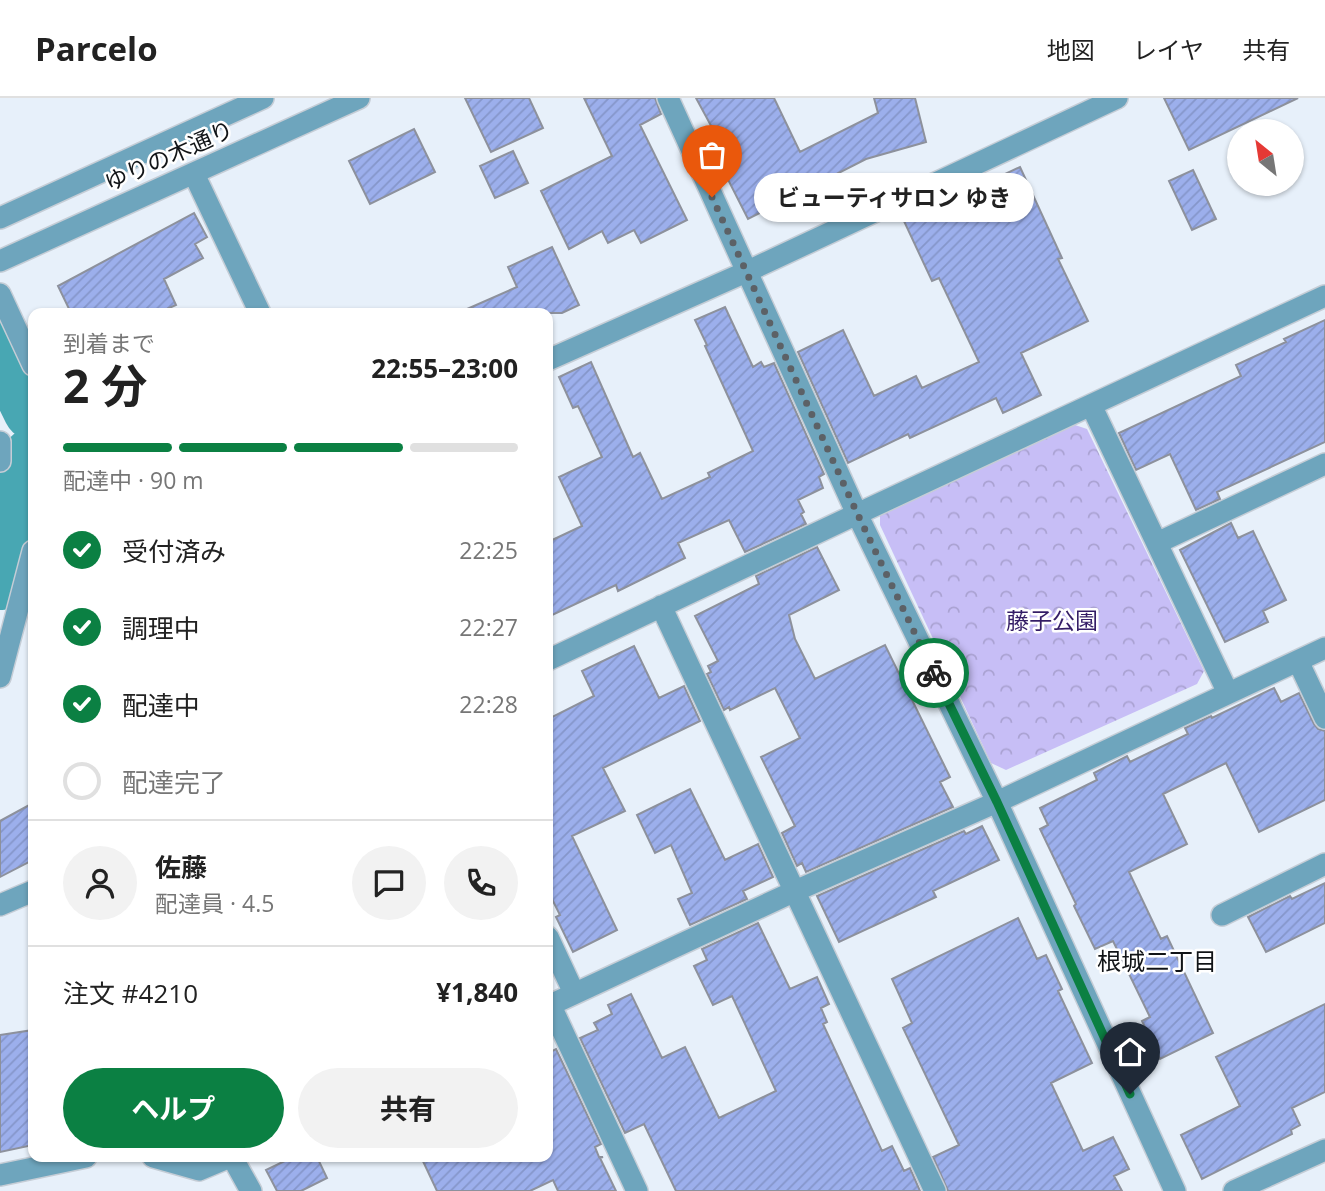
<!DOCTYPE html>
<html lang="ja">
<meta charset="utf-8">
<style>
body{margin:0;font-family:"Open Sans","Noto Sans JP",sans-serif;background:#f2f2f2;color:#222;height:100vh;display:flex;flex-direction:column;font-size:26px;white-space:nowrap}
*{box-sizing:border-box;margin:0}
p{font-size:23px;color:#767676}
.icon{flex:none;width:38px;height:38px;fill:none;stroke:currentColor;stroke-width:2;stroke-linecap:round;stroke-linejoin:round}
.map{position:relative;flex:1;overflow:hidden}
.details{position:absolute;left:28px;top:210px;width:525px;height:854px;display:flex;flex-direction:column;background:#fff;border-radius:14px;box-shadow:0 2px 5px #0004}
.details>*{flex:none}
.needle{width:46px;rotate:330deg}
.tools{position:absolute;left:1227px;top:21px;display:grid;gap:14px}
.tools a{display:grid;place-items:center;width:77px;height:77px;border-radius:50%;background:#fff;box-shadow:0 2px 5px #0004;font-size:35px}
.pin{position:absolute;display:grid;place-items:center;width:60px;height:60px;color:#fff;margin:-72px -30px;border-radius:50% 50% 50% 0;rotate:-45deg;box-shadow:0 0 7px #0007}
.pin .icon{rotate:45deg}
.courier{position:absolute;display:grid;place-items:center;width:70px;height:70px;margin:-35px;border:5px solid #0b8043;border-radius:50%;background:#fff;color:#222;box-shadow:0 2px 9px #0007}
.bubble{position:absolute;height:49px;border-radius:24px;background:#fff;box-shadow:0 2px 5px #0004;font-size:23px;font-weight:700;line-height:49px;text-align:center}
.headline em{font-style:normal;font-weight:700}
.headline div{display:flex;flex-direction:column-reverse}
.headline{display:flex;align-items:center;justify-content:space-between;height:119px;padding:0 35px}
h1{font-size:46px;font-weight:700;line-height:52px}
.bar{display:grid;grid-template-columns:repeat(4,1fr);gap:10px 7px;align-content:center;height:84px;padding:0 35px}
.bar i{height:9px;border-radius:5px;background:#e0e0e0}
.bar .on{background:#0b8043}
.bar p{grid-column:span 4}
.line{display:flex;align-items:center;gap:18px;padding:0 35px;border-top:2px solid #e0e0e0}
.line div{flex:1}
.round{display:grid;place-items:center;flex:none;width:74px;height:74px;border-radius:37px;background:#f2f2f2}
ol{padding:0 35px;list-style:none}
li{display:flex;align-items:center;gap:21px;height:77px}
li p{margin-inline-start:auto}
li .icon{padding:7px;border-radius:50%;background:#0b8043;color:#fff;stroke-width:4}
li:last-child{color:#767676}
li i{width:38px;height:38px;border:4px solid #e0e0e0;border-radius:50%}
.primary-button{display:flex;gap:14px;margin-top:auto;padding:14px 35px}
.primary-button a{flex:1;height:80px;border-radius:42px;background:#0b8043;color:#fff;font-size:28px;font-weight:700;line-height:80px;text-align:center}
.primary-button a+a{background:#f2f2f2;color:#222}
header{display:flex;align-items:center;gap:42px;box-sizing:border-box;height:98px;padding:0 35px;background:#fff;border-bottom:2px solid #e0e0e0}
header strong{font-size:33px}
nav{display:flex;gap:38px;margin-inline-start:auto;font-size:24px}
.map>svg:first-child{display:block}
.park{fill:url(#park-crowns)}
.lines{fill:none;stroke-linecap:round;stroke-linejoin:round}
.river{stroke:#48a7b3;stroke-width:60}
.building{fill:url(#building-hatch);stroke:#8d919c;stroke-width:2}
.minor-casing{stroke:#c5cdd6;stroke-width:24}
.minor{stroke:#6ea5bd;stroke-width:21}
.done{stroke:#5c6166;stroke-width:7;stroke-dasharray:0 12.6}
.route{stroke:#0b8043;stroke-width:9}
.labels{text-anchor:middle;stroke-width:5;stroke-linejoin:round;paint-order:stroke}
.street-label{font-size:23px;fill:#111417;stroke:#fff}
.park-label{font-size:23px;fill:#341d66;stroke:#fff}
.neighbourhood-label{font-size:24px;fill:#111417;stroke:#fff}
</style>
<header>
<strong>Parcelo</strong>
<nav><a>地図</a><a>レイヤ</a><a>共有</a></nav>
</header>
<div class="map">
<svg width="1325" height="1093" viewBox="0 0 1325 1093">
<defs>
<pattern id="park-crowns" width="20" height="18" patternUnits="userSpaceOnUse" patternTransform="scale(1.75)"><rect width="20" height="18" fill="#c7bef6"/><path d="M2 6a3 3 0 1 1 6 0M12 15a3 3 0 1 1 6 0" fill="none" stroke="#aaa2d2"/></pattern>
<pattern id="building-hatch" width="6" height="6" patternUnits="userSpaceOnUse" patternTransform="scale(1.75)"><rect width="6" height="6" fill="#9cafec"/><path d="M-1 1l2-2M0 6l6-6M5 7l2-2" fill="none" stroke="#8596ca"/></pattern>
</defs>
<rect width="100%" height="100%" fill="#e7f0fa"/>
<!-- park -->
<path class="park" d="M1075,327L1087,331L1204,573L1197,586L1006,672L991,665L880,427V417Z"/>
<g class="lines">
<!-- river -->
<path class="river" d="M0,244L33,312
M0,482L20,399L33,359"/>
</g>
<!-- building -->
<path class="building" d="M465,0H529L543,30L491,54Z
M584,0H655L661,16L640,27L687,122L641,145L634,132L608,145L602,133L569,151L541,93L612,58Z
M696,0H774L800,54L878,15L874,0H915L926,44L866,61L748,121L713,52L722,48Z
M1164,0H1298L1189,52Z
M414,31L435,74L370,106L349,63Z
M513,53L528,85L495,100L480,68Z
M1020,69L1062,160L1058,161L1088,223L1021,255L1041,297L1003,315L996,300L910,340L908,336L848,365L798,254L843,232L874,298L916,278L922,290L979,264L939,180L932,183L903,121L927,109L929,112Z
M1193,72L1216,121L1192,132L1169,83Z
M194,115L207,139L195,146L203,160L164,181L176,207L158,215H71L58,188Z
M552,149L579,207L562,215H458L517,189L508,169Z
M725,209L753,269L761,264L764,269L774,265L824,376L819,379L823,390L798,402L804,414L801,416L806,426L745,454L729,422L678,445L685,460L618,493L616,487L548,519V444L582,428L559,379L602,359L578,308L573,310L559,279L591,264L633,359L640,355L662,401L710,379L708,375L753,353L705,248L707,247L695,222Z
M1325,222V344L1217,394L1220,401L1196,412L1170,356L1136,372L1119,335L1241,278L1236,267L1286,244L1284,241Z
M1231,425L1238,440L1253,433L1286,502L1263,513L1268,524L1225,544L1180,452Z
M817,449L839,492L789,517L795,541L815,581L885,547L950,679L940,684L953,709L806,774L802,765L797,768L782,735L795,728L761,659L800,640L775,590L730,612L729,609L724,612L707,576L711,574L708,568L718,563L695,518L759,486L756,478Z
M634,548L659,600L684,588L700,623L603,670L625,713L572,738L617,832L573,854L556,819L560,817L548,793V621L594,598L582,573Z
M1274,590L1281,604L1299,595L1314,626L1318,631L1325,633V702L1259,734L1226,665L1163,696L1187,746L1129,774L1161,841L1167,838L1213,935L1160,961L1142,923L1150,919L1113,843L1095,851L1074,808L1076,806L1040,731L1048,727L1040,710L1097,682L1094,675L1127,658L1130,664L1188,636L1185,630L1211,618L1212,620Z
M690,691L725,762L758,746L773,779L743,793L747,801L690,827L678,801L692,795L671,747L655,755L637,717Z
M33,705V762L0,779V723Z
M982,728L999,762L933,793L936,799L839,844L817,798L964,733L966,736Z
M1325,785V825L1266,854L1248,819L1290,798L1292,801Z
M1018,820L1037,861L1046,857L1062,891L1058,893L1092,965L1051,985L1083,1053L1113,1039L1129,1071L1114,1078L1122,1093H948L933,1059L959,1047L903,930L912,925L892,881Z
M758,825L790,891L817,879L829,906L821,910L827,924L823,926L882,1053L892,1048L904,1073L910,1070L920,1093H676L644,1026L625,1035L580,940L598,932L594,925L612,916L608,907L631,896L662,960L685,949L719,1020L776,993L732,898L713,907L694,868L707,862L702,851Z
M1325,906V994L1292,1010L1300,1027L1291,1032L1292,1036L1202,1081L1181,1037L1240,1008L1216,959Z
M33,932V1047L0,1054V937Z
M556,951L601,1046L595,1049L599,1059H603L600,1060L616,1093H558L553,1082L530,1093H437L421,1059H548V955Z
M293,1059H317L327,1080L301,1093H277L266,1072Z"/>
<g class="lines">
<!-- minor casing -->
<g class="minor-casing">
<path id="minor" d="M668,0L857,416L997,704L1175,1093
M194,76L260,215
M0,120L263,0
M0,163L359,0
M0,196L33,267
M548,262L746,174L1117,0
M1091,307L1228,595
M0,344V363
M1157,445L1325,366
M661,508L935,1093
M548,562L857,416L1325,198
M1298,563L1325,620
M0,579L33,453
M0,807L33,793
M1222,817L1325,766
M548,839L574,895
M550,906L637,1093
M548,908L793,794L997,704L1325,550
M153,1059L199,1072L230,1059
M232,1059L251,1093
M0,1077L86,1059
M1234,1093L1325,1052"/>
</g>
<!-- minor -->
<use href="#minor" class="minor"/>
</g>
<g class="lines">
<!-- done -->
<path class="done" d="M712,99L857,415L934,575"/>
<!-- route -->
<path class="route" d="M934,575L997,704L1130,996"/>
</g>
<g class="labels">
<!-- street labels -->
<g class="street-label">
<text transform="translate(169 58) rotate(-24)" y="8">ゆりの木通り</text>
</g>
<!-- park labels -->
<g class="park-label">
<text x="1052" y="531">藤子公園</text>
</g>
<!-- neighbourhood labels -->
<g class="neighbourhood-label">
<text x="1157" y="872">根城二丁目</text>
</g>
</g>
</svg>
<div class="tools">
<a><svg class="needle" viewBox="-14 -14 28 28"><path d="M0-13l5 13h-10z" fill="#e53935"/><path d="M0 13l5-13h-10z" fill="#767676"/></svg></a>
</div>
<div class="pin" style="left:712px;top:99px;background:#ea580c"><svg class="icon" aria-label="bag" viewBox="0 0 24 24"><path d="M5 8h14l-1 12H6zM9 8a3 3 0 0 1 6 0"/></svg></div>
<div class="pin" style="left:1130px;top:996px;background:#1f2937"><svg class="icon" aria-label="home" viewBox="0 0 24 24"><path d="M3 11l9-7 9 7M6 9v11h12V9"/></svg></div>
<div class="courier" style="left:934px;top:575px"><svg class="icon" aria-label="bike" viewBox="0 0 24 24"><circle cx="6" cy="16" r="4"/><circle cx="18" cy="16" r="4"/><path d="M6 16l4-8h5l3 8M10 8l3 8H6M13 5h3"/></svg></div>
<div class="bubble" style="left:754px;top:75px;width:280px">ビューティサロン ゆき</div>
<section class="details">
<div class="headline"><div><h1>2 分</h1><p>到着まで</p></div><em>22:55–23:00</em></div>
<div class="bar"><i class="on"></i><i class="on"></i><i class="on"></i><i></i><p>配達中 · 90 m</p></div>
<ol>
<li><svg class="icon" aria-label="check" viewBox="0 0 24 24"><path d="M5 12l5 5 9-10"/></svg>受付済み<p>22:25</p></li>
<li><svg class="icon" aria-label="check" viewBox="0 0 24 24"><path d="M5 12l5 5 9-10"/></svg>調理中<p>22:27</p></li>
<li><svg class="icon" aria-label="check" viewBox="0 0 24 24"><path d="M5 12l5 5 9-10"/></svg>配達中<p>22:28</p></li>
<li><i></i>配達完了</li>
</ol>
<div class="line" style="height:126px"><a class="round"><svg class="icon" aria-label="person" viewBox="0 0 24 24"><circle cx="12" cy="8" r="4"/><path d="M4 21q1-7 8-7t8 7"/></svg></a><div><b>佐藤</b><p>配達員 · 4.5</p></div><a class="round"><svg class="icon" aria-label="chat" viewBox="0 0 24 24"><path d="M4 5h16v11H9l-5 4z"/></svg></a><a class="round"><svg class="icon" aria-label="phone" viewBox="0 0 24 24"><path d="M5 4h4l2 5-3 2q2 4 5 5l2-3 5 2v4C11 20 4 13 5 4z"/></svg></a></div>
<div class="line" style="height:91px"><div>注文 #4210</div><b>¥1,840</b></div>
<div class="primary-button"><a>ヘルプ</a><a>共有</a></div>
</section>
</div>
